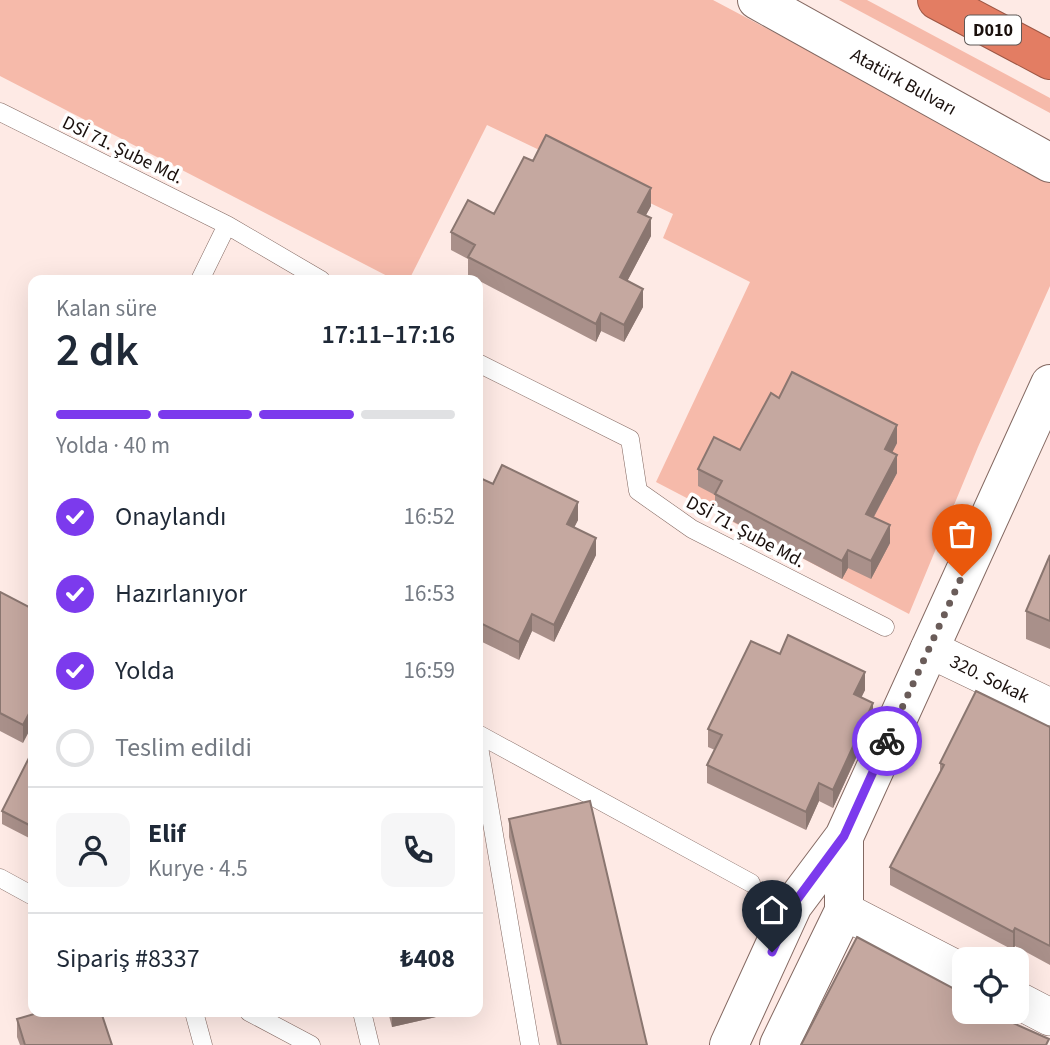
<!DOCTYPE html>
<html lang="tr">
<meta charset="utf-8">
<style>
body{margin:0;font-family:"Source Sans 3",sans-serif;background:#f6f6f7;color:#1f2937;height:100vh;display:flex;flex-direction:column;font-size:26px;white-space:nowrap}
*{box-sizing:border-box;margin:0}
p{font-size:23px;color:#747a83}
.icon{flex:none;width:38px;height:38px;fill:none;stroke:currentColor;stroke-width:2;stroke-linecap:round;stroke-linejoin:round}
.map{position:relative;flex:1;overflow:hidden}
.sheet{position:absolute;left:28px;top:275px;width:455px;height:742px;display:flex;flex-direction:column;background:#fff;border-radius:14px;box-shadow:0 7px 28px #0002}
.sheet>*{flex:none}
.tools{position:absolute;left:952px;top:947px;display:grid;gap:14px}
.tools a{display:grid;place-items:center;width:77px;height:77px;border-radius:14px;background:#fff;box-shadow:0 7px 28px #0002;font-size:35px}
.pin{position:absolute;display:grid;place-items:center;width:60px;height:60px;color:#fff;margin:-72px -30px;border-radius:50% 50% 50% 0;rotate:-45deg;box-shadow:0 0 7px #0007}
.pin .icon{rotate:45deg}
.courier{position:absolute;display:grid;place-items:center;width:70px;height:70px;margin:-35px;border:5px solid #7c3aed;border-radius:50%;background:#fff;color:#222;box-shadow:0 2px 9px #0007}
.headline em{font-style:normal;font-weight:600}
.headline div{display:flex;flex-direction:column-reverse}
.headline{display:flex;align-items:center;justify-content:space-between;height:119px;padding:0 28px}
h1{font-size:46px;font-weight:600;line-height:52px}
.bar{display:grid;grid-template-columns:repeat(4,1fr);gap:10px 7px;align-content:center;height:84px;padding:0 28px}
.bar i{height:9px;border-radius:5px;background:#e0e1e3}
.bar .selected{background:#7c3aed}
.bar p{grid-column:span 4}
.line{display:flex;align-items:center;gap:18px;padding:0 28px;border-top:2px solid #e0e1e3}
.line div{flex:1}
.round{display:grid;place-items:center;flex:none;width:74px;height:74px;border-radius:14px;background:#f6f6f7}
ol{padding:0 28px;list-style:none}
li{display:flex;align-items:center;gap:21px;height:77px}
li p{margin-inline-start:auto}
li .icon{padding:7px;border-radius:50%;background:#7c3aed;color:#fff;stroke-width:4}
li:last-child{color:#747a83}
li i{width:38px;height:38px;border:4px solid #e0e1e3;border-radius:50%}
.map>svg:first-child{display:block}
.green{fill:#f6baaa}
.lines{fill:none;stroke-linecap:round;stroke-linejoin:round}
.lane-casing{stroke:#836861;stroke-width:19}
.street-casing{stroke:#836861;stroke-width:38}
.secondary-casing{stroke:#836861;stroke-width:40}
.highway-casing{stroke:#9d5745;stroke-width:40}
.lane{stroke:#fff;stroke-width:18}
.street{stroke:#fff;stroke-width:37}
.secondary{stroke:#fff;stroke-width:38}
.highway{stroke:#e37d63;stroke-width:38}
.wall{fill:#a9908a}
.shaded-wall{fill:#8a7670}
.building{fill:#c5a8a0;stroke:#8a7670;stroke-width:2}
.done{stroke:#6a5c59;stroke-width:7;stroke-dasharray:0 12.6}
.route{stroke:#7c3aed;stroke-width:9}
.labels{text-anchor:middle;stroke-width:7;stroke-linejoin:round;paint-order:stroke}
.shield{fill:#fff;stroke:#5f5856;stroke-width:2}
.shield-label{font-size:18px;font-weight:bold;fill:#1a100d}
.street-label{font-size:19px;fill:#1a100d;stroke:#fff}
</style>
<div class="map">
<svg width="1050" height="1045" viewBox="0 0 1050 1045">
<rect width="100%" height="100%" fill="#feeae5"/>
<!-- green -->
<path class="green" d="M0,0H713L1050,178V286L978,447L909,614L656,482L750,282L663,238L673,214L487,125L409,280H395L0,76Z
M839,0H867L1050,98V113Z"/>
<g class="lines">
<!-- lane casing -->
<g class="lane-casing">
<path id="lane" d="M0,112L227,225L321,280
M200,280L227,225
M478,363L630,439L638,491L692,529L885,627
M478,734L751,883
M478,741L530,1045
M0,878L33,896
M194,1012L203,1045
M249,1012L311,1045
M362,1012L370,1045"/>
</g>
<!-- street casing -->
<g class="street-casing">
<path id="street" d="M929,649L1050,707
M844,911L964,973
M1017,1000L1050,1017"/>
</g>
<!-- secondary casing -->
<g class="secondary-casing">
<path id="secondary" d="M757,0L1050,163
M729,1045L793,905L844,837L1050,384
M779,1045L844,911V837"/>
</g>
<!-- highway casing -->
<g class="highway-casing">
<path id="highway" d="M937,0L1050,60"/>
</g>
<!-- lane -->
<use href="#lane" class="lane"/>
<!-- street -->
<use href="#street" class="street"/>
<!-- secondary -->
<use href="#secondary" class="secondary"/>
<!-- highway -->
<use href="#highway" class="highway"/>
</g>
<!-- wall -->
<path class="wall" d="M651,206L645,216L651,236L627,281L643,307L624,342L601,331L596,342L468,275V259L451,250V232L494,214Z
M897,443L892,453L897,473L874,517L890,543L871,579L848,568L842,579L715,512V495L698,486V469L740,450Z
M478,477L578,520L574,527L596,555L554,642L532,631L519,660L478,640Z
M1050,555V649L1026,639V611Z
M0,592L33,609L23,743L0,731Z
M780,654L865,690L861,698L873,721L833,808L819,801L806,830L707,783V765L715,750L708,747V729Z
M1050,727V965L1015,946L1013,950L890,885V867L940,774V763Z
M33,750V840L2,824V811Z
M509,819L647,1045H557L509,837Z
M388,1012H458L392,1027Z
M17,1019L112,1045H20L17,1037Z"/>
<!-- shaded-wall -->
<path class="shaded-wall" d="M651,188V206L638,230V212Z
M651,218V236L620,295V277Z
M643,289V307L624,342V325Z
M601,313V331L596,342V324Z
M897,425V443L885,466V449Z
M897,455V473L866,531V514Z
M578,502V520L567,542V524Z
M890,525V543L871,579V561Z
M596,538V555L554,642V625Z
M848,550V568L842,579V561Z
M532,614V631L519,660V642Z
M865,672V690L854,712V694Z
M873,703V721L833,808V790Z
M33,706V724L23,743V725Z
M819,783V801L806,830V812Z
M1015,928V946L1013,950V932Z
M392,1012H458L392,1027Z"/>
<!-- building -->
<path class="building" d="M546,135L651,188L638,212L651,218L620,277L643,289L624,325L601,313L596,324L468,257L475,245L451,232L468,200L494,214L524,157L533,161Z
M792,372L897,425L885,449L897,455L866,514L890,525L871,561L848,550L842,561L715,494L722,481L698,469L714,437L740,450L771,393L779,398Z
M502,465L578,502L567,524L596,538L554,625L532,614L519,642L478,622V477L493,484Z
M1050,555V621L1026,611Z
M0,592L33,609V706L23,725L0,713Z
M788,635L865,672L854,694L873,703L833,790L819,783L806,812L707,765L722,735L708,729L751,641L780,654Z
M976,691L1050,727V946L1015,928L1013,932L890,867L944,765L940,763Z
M33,750V827L2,811Z
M590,801L647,1045H561L509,819Z
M857,937L964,994V1012H988L1049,1039L1046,1045H801Z
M41,1012H101L112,1045H25L17,1019Z"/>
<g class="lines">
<!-- done -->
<path class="done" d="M887,741L962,576"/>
<!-- route -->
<path class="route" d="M772,952L793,905L844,836L887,741"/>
</g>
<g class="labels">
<!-- shield labels -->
<rect class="shield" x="965" y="15.5" width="56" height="29" rx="5"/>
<g class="shield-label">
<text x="993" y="36">D010</text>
</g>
<!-- street labels -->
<g class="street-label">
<text transform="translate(904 81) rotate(29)" y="7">Atatürk Bulvarı</text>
<text transform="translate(123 149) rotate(26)" y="7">DSİ 71. Şube Md.</text>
<text transform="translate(746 531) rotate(28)" y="7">DSİ 71. Şube Md.</text>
<text transform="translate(990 678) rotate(26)" y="7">320. Sokak</text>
</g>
</g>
</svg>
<div class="tools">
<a><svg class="icon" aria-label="locate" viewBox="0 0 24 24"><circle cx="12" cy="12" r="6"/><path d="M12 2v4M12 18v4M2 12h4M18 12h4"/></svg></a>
</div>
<div class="pin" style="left:962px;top:576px;background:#ea580c"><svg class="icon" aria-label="bag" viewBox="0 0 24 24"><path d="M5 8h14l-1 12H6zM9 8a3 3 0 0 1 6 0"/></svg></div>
<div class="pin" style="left:772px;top:952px;background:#1f2937"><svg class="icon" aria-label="home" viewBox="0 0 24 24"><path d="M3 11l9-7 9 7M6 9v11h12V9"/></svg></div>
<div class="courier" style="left:887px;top:741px"><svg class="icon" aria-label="bike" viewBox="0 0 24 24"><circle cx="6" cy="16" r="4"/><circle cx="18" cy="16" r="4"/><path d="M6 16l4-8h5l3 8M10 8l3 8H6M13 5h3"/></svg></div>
<section class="sheet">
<div class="headline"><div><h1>2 dk</h1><p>Kalan süre</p></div><em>17:11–17:16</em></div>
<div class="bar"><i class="selected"></i><i class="selected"></i><i class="selected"></i><i></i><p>Yolda · 40 m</p></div>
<ol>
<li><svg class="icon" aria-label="check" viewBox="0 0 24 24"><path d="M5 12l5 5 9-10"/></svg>Onaylandı<p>16:52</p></li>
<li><svg class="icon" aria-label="check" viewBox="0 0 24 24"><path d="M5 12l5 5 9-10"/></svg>Hazırlanıyor<p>16:53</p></li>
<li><svg class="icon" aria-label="check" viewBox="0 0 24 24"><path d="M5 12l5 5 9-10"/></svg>Yolda<p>16:59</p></li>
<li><i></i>Teslim edildi</li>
</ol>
<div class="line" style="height:126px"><a class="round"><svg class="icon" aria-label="person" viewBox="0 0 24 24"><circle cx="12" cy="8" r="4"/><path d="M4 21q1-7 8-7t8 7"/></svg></a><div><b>Elif</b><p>Kurye · 4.5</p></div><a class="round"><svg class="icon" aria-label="phone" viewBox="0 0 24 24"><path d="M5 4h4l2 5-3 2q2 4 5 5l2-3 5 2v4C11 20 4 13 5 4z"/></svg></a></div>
<div class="line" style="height:91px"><div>Sipariş #8337</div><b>₺408</b></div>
</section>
</div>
